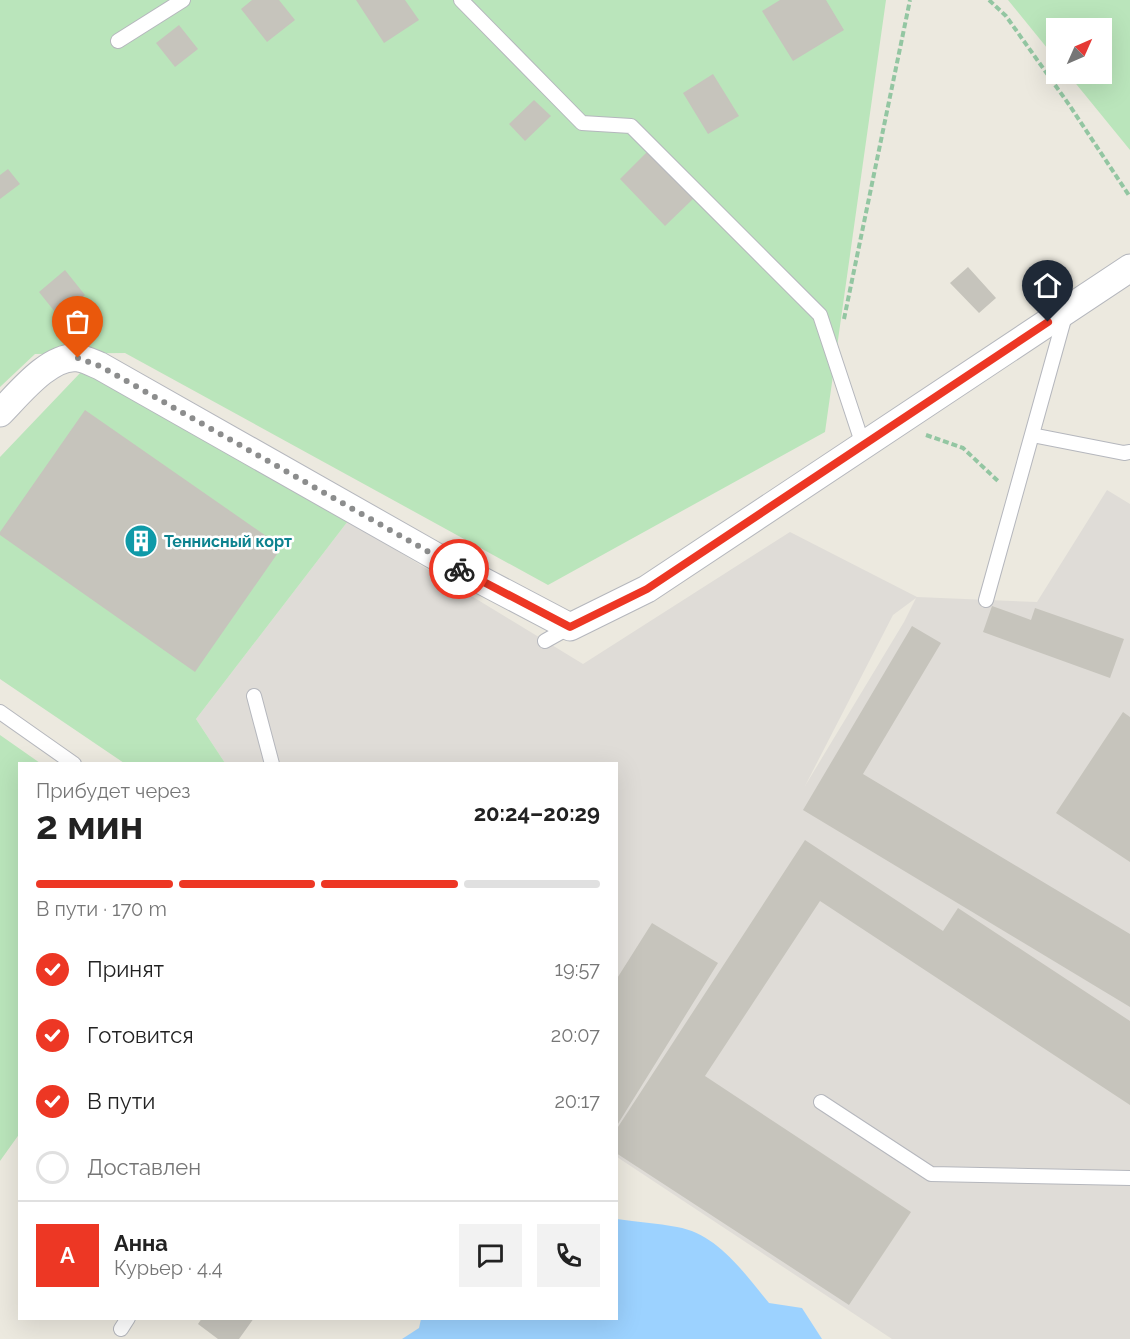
<!DOCTYPE html>
<html lang="ru">
<meta charset="utf-8">
<style>
body{margin:0;font-family:Raleway,sans-serif;background:#f2f2f2;color:#222;height:100vh;display:flex;flex-direction:column;font-size:22px;white-space:nowrap}
*{box-sizing:border-box;margin:0}
p{font-size:20px;color:#767676}
.icon{flex:none;width:33px;height:33px;fill:none;stroke:currentColor;stroke-width:2;stroke-linecap:round;stroke-linejoin:round}
.map{position:relative;flex:1;overflow:hidden}
.drawer{position:absolute;left:18px;top:762px;width:600px;height:558px;display:flex;flex-direction:column;background:#fff;border-radius:0px;box-shadow:0 6px 24px #0002}
.drawer>*{flex:none}
.needle{width:39px;rotate:45deg}
.controls{position:absolute;left:1046px;top:18px;display:grid;gap:12px}
.controls a{display:grid;place-items:center;width:66px;height:66px;border-radius:0px;background:#fff;box-shadow:0 6px 24px #0002;font-size:30px}
.pin{position:absolute;display:grid;place-items:center;width:51px;height:51px;color:#fff;margin:-62px -26px;border-radius:50% 50% 50% 0;rotate:-45deg;box-shadow:0 0 6px #0007}
.pin .icon{rotate:45deg}
.courier{position:absolute;display:grid;place-items:center;width:60px;height:60px;margin:-30px;border:4px solid #ed3724;border-radius:50%;background:#fff;color:#222;box-shadow:0 2px 8px #0007}
.headline em{font-style:normal;font-weight:700}
.headline div{display:flex;flex-direction:column-reverse}
.headline{display:flex;align-items:center;justify-content:space-between;height:102px;padding:0 18px}
h1{font-size:39px;font-weight:700;line-height:45px}
.bar{display:grid;grid-template-columns:repeat(4,1fr);gap:9px 6px;align-content:center;height:72px;padding:0 18px}
.bar i{height:8px;border-radius:4px;background:#e0e0e0}
.bar .on{background:#ed3724}
.bar p{grid-column:span 4}
.line{display:flex;align-items:center;gap:15px;padding:0 18px;border-top:2px solid #e0e0e0}
.line div{flex:1}
.round{display:grid;place-items:center;flex:none;width:63px;height:63px;border-radius:0px;background:#f2f2f2}
ol{padding:0 18px;list-style:none}
li{display:flex;align-items:center;gap:18px;height:66px}
li p{margin-inline-start:auto}
li .icon{padding:6px;border-radius:50%;background:#ed3724;color:#fff;stroke-width:4}
li:last-child{color:#767676}
li i{width:33px;height:33px;border:3px solid #e0e0e0;border-radius:50%}
.map>svg:first-child{display:block}
.industrial{fill:#dfdcd7;fill-rule:evenodd}
.green{fill:#bae5bb}
.water{fill:#9cd2ff}
.building{fill:#c6c4bc}
.lines{fill:none;stroke-linecap:round;stroke-linejoin:round}
.service-casing{stroke:#b5b7bd;stroke-width:16}
.minor-casing{stroke:#b5b7bd;stroke-width:29}
.path{stroke:#93c6a2;stroke-width:4;stroke-dasharray:6 3;stroke-linecap:butt}
.service{stroke:#fff;stroke-width:14}
.minor{stroke:#fff;stroke-width:27}
.done{stroke:#8c8d8d;stroke-width:6;stroke-dasharray:0 10.8}
.route{stroke:#ed3724;stroke-width:8}
.labels{text-anchor:middle;stroke-width:5;stroke-linejoin:round;paint-order:stroke}
.culture-label{font-size:16px;font-weight:bold;fill:#0d838f;stroke:#fff;text-anchor:start}
</style>
<div class="map">
<svg width="1130" height="1339" viewBox="0 0 1130 1339">
<rect width="100%" height="100%" fill="#ece9df"/>
<!-- industrial -->
<path class="industrial" d="M1107,490L1130,504V1339H892L617,1157L616,764L225,763L196,719L348,521L583,664L790,532L917,597L1037,602ZM916,598L904,622L805,786L893,615Z"/>
<!-- green -->
<path class="green" d="M0,0H886L825,432L548,585L125,353L35,354L0,387Z
M1008,0H1130V150L1068,74H1101V28H1056V59Z
M82,371L348,521L196,719L225,763H124L0,679V457Z
M0,735L40,763L20,764V1133L0,1161Z"/>
<!-- water -->
<path class="water" d="M617,1219C637,1222 657,1223 677,1227C718,1234 744,1273 769,1303L802,1308L822,1339H402L419,1328L421,1319L616,1318Z"/>
<!-- building -->
<path class="building" d="M252,0H279L295,20L267,42L241,9Z
M356,0H405L419,20L384,43Z
M780,0H826L844,30L793,61L762,11Z
M179,25L198,49L175,67L156,43Z
M713,74L739,116L708,134L683,93Z
M534,100L551,116L525,141L509,124Z
M648,151L694,198L665,226L620,179Z
M8,169L20,184L0,199V175Z
M968,267L996,298L979,313L950,283Z
M65,270L85,295L59,317L39,292Z
M85,410L282,547L195,672L0,535V532Z
M992,606L1031,620L1035,608L1124,639L1110,678L983,632Z
M912,626L941,643L863,774L1130,934V1007L803,810Z
M1123,712L1130,717V862L1056,813Z
M805,840L943,931L958,908L1130,1021V1105L820,901L705,1076L911,1212L849,1305L616,1153V1130Z
M652,923L718,963L616,1127V980Z
M202,1318H254L239,1339H218L198,1324Z"/>
<g class="lines">
<!-- service casing -->
<g class="service-casing">
<path id="service" d="M461,0L582,123L631,126L820,315L863,445
M118,41L183,0
M1032,435L1124,453L1130,452
M986,600L1066,312
M545,641L570,627
M254,696L272,764
M0,712L74,764
M821,1102L931,1174L1130,1178
M121,1329L128,1318"/>
</g>
<!-- minor casing -->
<g class="minor-casing">
<path id="minor" d="M0,413C18,395 50,354 78,358C85,359 93,363 100,366L437,557L570,627L647,589L1130,268"/>
</g>
<!-- path -->
<path class="path" d="M989,0L1006,16L1070,106L1130,197
M844,319L910,0
M926,435L963,448L999,482"/>
<!-- service -->
<use href="#service" class="service"/>
<!-- minor -->
<use href="#minor" class="minor"/>
</g>
<g class="lines">
<!-- done -->
<path class="done" d="M78,358L100,366L459,569"/>
<!-- route -->
<path class="route" d="M459,569L570,627L647,589L1048,322"/>
</g>
<!-- icons -->
<defs>
<g id="building-disc" transform="scale(1.725)"><circle r="9.5" fill="#0f9aa8" stroke="#fff"/><path d="M-4-6H4V6H1V3H-1V6H-4ZM-2.5-4.3h1.7v1.8h-1.7ZM.8-4.3h1.7v1.8H.8ZM-2.5-1h1.7V.8h-1.7ZM.8-1h1.7V.8H.8Z" fill="#fff"/></g>
</defs>
<g fill-rule="evenodd">
<use href="#building-disc" x="141" y="541"/>
</g>
<g class="labels">
<!-- culture labels -->
<g class="culture-label">
<text x="164" y="547">Теннисный корт</text>
</g>
</g>
</svg>
<div class="controls">
<a><svg class="needle" viewBox="-14 -14 28 28"><path d="M0-13l5 13h-10z" fill="#e53935"/><path d="M0 13l5-13h-10z" fill="#767676"/></svg></a>
</div>
<div class="pin" style="left:78px;top:358px;background:#ea580c"><svg class="icon" aria-label="bag" viewBox="0 0 24 24"><path d="M5 8h14l-1 12H6zM9 8a3 3 0 0 1 6 0"/></svg></div>
<div class="pin" style="left:1048px;top:322px;background:#1f2937"><svg class="icon" aria-label="home" viewBox="0 0 24 24"><path d="M3 11l9-7 9 7M6 9v11h12V9"/></svg></div>
<div class="courier" style="left:459px;top:569px"><svg class="icon" aria-label="bike" viewBox="0 0 24 24"><circle cx="6" cy="16" r="4"/><circle cx="18" cy="16" r="4"/><path d="M6 16l4-8h5l3 8M10 8l3 8H6M13 5h3"/></svg></div>
<section class="drawer">
<div class="headline"><div><h1>2 мин</h1><p>Прибудет через</p></div><em>20:24–20:29</em></div>
<div class="bar"><i class="on"></i><i class="on"></i><i class="on"></i><i></i><p>В пути · 170 m</p></div>
<ol>
<li><svg class="icon" aria-label="check" viewBox="0 0 24 24"><path d="M5 12l5 5 9-10"/></svg>Принят<p>19:57</p></li>
<li><svg class="icon" aria-label="check" viewBox="0 0 24 24"><path d="M5 12l5 5 9-10"/></svg>Готовится<p>20:07</p></li>
<li><svg class="icon" aria-label="check" viewBox="0 0 24 24"><path d="M5 12l5 5 9-10"/></svg>В пути<p>20:17</p></li>
<li><i></i>Доставлен</li>
</ol>
<div class="line" style="height:108px"><b class="round" style="background:#ed3724;color:#fff">А</b><div><b>Анна</b><p>Курьер · 4.4</p></div><a class="round"><svg class="icon" aria-label="chat" viewBox="0 0 24 24"><path d="M4 5h16v11H9l-5 4z"/></svg></a><a class="round"><svg class="icon" aria-label="phone" viewBox="0 0 24 24"><path d="M5 4h4l2 5-3 2q2 4 5 5l2-3 5 2v4C11 20 4 13 5 4z"/></svg></a></div>
</section>
</div>
